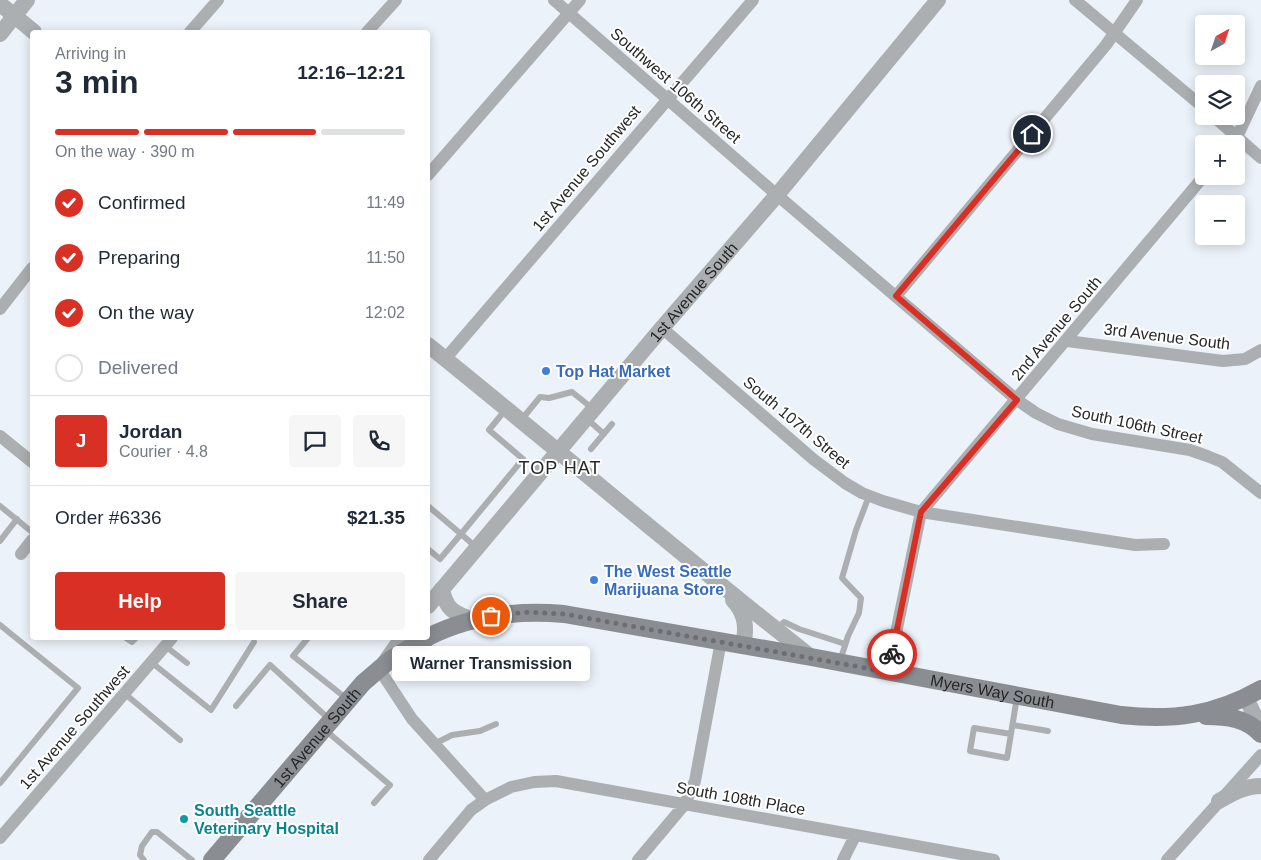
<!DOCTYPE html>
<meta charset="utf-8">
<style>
body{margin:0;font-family:Arial,sans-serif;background:#f6f6f7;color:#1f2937;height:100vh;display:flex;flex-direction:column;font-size:19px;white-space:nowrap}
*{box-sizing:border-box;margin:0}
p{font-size:16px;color:#747a83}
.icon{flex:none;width:28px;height:28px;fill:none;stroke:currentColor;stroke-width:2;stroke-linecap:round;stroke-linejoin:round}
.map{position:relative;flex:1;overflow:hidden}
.sheet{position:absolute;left:30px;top:30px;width:400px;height:610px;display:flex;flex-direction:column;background:#fff;border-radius:5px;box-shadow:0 2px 12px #0003}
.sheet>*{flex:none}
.needle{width:32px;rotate:40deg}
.tools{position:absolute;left:1195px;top:15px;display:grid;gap:10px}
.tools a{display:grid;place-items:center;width:50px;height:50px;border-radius:5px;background:#fff;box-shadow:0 2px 12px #0003;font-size:25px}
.pin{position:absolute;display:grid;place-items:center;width:42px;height:42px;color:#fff;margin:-21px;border:2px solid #fff;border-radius:50%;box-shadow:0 1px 5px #0007}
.courier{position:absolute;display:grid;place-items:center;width:50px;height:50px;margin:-25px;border:4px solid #d93025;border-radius:50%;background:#fff;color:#222;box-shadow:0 1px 6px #0007}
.bubble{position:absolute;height:35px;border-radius:5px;background:#fff;box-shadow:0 2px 12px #0003;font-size:16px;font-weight:700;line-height:35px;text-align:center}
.head em{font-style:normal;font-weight:700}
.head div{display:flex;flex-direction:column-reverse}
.head{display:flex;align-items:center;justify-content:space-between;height:85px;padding:0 25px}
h1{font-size:32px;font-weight:700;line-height:38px}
.bar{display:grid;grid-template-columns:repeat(4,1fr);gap:8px 5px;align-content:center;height:60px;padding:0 25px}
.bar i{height:6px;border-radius:4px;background:#e0e1e3}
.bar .active{background:#d93025}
.bar p{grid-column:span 4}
.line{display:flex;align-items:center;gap:12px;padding:0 25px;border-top:1px solid #e0e1e3}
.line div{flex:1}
.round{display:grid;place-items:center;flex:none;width:52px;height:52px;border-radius:5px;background:#f6f6f7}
ol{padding:0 25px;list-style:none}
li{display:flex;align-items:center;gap:15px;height:55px}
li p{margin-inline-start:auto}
li .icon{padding:5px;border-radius:50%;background:#d93025;color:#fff;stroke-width:4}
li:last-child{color:#747a83}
li i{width:28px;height:28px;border:2px solid #e0e1e3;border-radius:50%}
.action{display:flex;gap:10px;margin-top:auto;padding:10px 25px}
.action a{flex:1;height:58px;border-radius:5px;background:#d93025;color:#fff;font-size:20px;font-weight:700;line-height:58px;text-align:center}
.action a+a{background:#f6f6f7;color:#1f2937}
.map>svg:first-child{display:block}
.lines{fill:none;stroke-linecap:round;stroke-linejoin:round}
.service{stroke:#acafb1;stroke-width:6}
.minor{stroke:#acafb1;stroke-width:12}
.tertiary{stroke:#acafb1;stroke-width:16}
.secondary{stroke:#8a8e92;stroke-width:18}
.done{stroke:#6b6e72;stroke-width:5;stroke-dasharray:0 9}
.route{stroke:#d93025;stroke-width:6}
.shop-dot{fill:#3f7fe0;stroke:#fff;stroke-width:2}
.culture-dot{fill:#0f9aa8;stroke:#fff;stroke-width:2}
.labels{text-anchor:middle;stroke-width:4;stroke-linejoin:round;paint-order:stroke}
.street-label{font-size:16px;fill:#252729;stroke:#fff}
.shop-label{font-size:16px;font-weight:bold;fill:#366cbe;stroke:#fff;text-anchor:start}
.culture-label{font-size:16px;font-weight:bold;fill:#0d838f;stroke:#fff;text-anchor:start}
.neighbourhood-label{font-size:18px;letter-spacing:1px;fill:#252729;stroke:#fff}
</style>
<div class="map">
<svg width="1261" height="860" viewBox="0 0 1261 860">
<rect width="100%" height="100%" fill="#ecf2f9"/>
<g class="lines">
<!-- service -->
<path class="service" d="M522,419L540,397L549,398L572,392L592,408
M587,419L604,434
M591,449L612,424
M0,506L32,532
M428,506L461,534L440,559L428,549
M0,541L17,519
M476,547L461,534L523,459L489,430L506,409
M0,625L78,688L0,783
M776,629L784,622L799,629L845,644
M126,638L132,642L136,638
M308,638L293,656L347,699
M165,646L187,663
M840,661L848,636L859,613L861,598L842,578L856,530L869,496
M151,662L211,710L254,642
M124,693L180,740
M236,706L270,665L329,719
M1013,725L1048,731
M324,729L390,785L374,803
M1011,734L974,728L970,751L1007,758L1017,697
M434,744L452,735L480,731L496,724
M144,860L140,855L142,846L152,832H157L192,860"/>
<!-- minor -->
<path class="minor" d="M554,0L777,195L1017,400L1036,413L1058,424L1092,434L1190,450L1207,456L1222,462L1261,493
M1075,0L1204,108
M190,32L218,0
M367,32L396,0
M1213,116L1261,158
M1231,144L1237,137L1261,86
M428,175L580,0
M896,296L1106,45L1137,0
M0,309L32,268
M662,328L813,459L845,483L862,493L883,501L921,512L1135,545L1164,544
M1067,341L1223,361L1245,359L1261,350
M445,359L753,0
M0,436L32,462
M21,554L32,540
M379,669L412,719L485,800
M888,672L921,512L1204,176
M0,838L172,638
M429,860L471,810L485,800L511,787L534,782L556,781L994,860
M638,860L685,804L695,781L721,641
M843,860L855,836
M1167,860L1261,755"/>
<!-- tertiary -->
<g class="tertiary">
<path d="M0,4L34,32"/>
<path d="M0,34L27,0"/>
<path d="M428,345C556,448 681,555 811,657"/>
<path d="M442,589C446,610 454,613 473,620"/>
<path d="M733,600C746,614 747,628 743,645"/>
<path id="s1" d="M428,606L662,328L777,195L938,0"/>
<path d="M385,662L402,638"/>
<path d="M1246,698L1261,729"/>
<path d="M1219,801C1233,793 1245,786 1261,786"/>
</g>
<!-- secondary -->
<g class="secondary">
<path id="s2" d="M428,637C470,616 517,610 564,614L811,657L1121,715C1173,721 1215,715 1261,689"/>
<path d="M1206,716C1227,716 1246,718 1261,734"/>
<path id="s3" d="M212,860L363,683L391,659L427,638"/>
</g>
</g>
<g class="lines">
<!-- done -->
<path class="done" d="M491,616L528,612L564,614L888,672L892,654"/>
<!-- route -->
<path class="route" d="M892,654L921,512L1017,400L896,296L1032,134"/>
</g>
<!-- markers -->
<g class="shop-dot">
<circle cx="546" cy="371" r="5"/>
<circle cx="594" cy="580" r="5"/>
</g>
<circle class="culture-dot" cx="184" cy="819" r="5"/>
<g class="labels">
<!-- street labels -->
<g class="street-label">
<text transform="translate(676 85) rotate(41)" y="6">Southwest 106th Street</text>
<text transform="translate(586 168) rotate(-50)" y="6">1st Avenue Southwest</text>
<text dy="6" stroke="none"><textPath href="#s1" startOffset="411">1st Avenue South</textPath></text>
<text transform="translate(1056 328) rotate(-50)" y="6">2nd Avenue South</text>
<text transform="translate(1167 336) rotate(7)" y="6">3rd Avenue South</text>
<text transform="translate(797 422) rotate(40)" y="6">South 107th Street</text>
<text transform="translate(1137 424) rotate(12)" y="6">South 106th Street</text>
<text dy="6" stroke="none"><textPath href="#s2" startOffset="575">Myers Way South</textPath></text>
<text transform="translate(74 727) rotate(-49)" y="6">1st Avenue Southwest</text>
<text dy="6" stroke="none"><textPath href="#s3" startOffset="161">1st Avenue South</textPath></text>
<text transform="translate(741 798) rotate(10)" y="6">South 108th Place</text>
</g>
<!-- shop labels -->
<g class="shop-label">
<text x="556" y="377">Top Hat Market</text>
<text x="604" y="577">The West Seattle<tspan x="604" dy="18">Marijuana Store</tspan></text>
</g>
<!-- culture labels -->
<g class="culture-label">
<text x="194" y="816">South Seattle<tspan x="194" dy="18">Veterinary Hospital</tspan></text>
</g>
<!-- neighbourhood labels -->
<g class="neighbourhood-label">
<text x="560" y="474">TOP HAT</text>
</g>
</g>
</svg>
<div class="tools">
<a><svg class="needle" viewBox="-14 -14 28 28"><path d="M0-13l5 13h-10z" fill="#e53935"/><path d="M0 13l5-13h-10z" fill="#747a83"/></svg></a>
<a><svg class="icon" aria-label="layers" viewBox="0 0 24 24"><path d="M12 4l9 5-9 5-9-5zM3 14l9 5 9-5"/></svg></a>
<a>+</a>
<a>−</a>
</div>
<div class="pin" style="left:491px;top:616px;background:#ea580c"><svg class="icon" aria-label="bag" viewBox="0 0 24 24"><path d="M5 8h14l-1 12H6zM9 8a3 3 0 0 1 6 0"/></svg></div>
<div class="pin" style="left:1032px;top:134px;background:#1f2937"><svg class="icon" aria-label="home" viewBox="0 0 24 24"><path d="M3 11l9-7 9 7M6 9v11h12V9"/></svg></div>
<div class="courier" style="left:892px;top:654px"><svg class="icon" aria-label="bike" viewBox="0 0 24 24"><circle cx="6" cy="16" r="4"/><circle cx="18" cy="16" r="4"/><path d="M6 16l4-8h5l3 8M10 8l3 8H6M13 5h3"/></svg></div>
<div class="bubble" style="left:392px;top:646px;width:198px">Warner Transmission</div>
<section class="sheet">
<div class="head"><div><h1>3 min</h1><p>Arriving in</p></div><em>12:16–12:21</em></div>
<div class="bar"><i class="active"></i><i class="active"></i><i class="active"></i><i></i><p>On the way · 390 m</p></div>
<ol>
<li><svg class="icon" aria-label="check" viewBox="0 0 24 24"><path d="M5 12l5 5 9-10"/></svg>Confirmed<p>11:49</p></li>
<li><svg class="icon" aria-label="check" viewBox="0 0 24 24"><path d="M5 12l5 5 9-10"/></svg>Preparing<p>11:50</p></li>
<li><svg class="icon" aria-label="check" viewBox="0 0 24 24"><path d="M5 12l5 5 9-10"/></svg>On the way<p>12:02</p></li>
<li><i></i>Delivered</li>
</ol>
<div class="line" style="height:90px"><b class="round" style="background:#d93025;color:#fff">J</b><div><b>Jordan</b><p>Courier · 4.8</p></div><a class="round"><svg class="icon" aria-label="chat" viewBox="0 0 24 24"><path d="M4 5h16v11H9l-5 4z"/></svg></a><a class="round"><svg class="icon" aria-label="phone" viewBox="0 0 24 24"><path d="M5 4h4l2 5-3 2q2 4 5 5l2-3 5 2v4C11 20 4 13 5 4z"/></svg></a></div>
<div class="line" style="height:65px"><div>Order #6336</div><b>$21.35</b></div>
<div class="action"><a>Help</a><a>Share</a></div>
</section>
</div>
